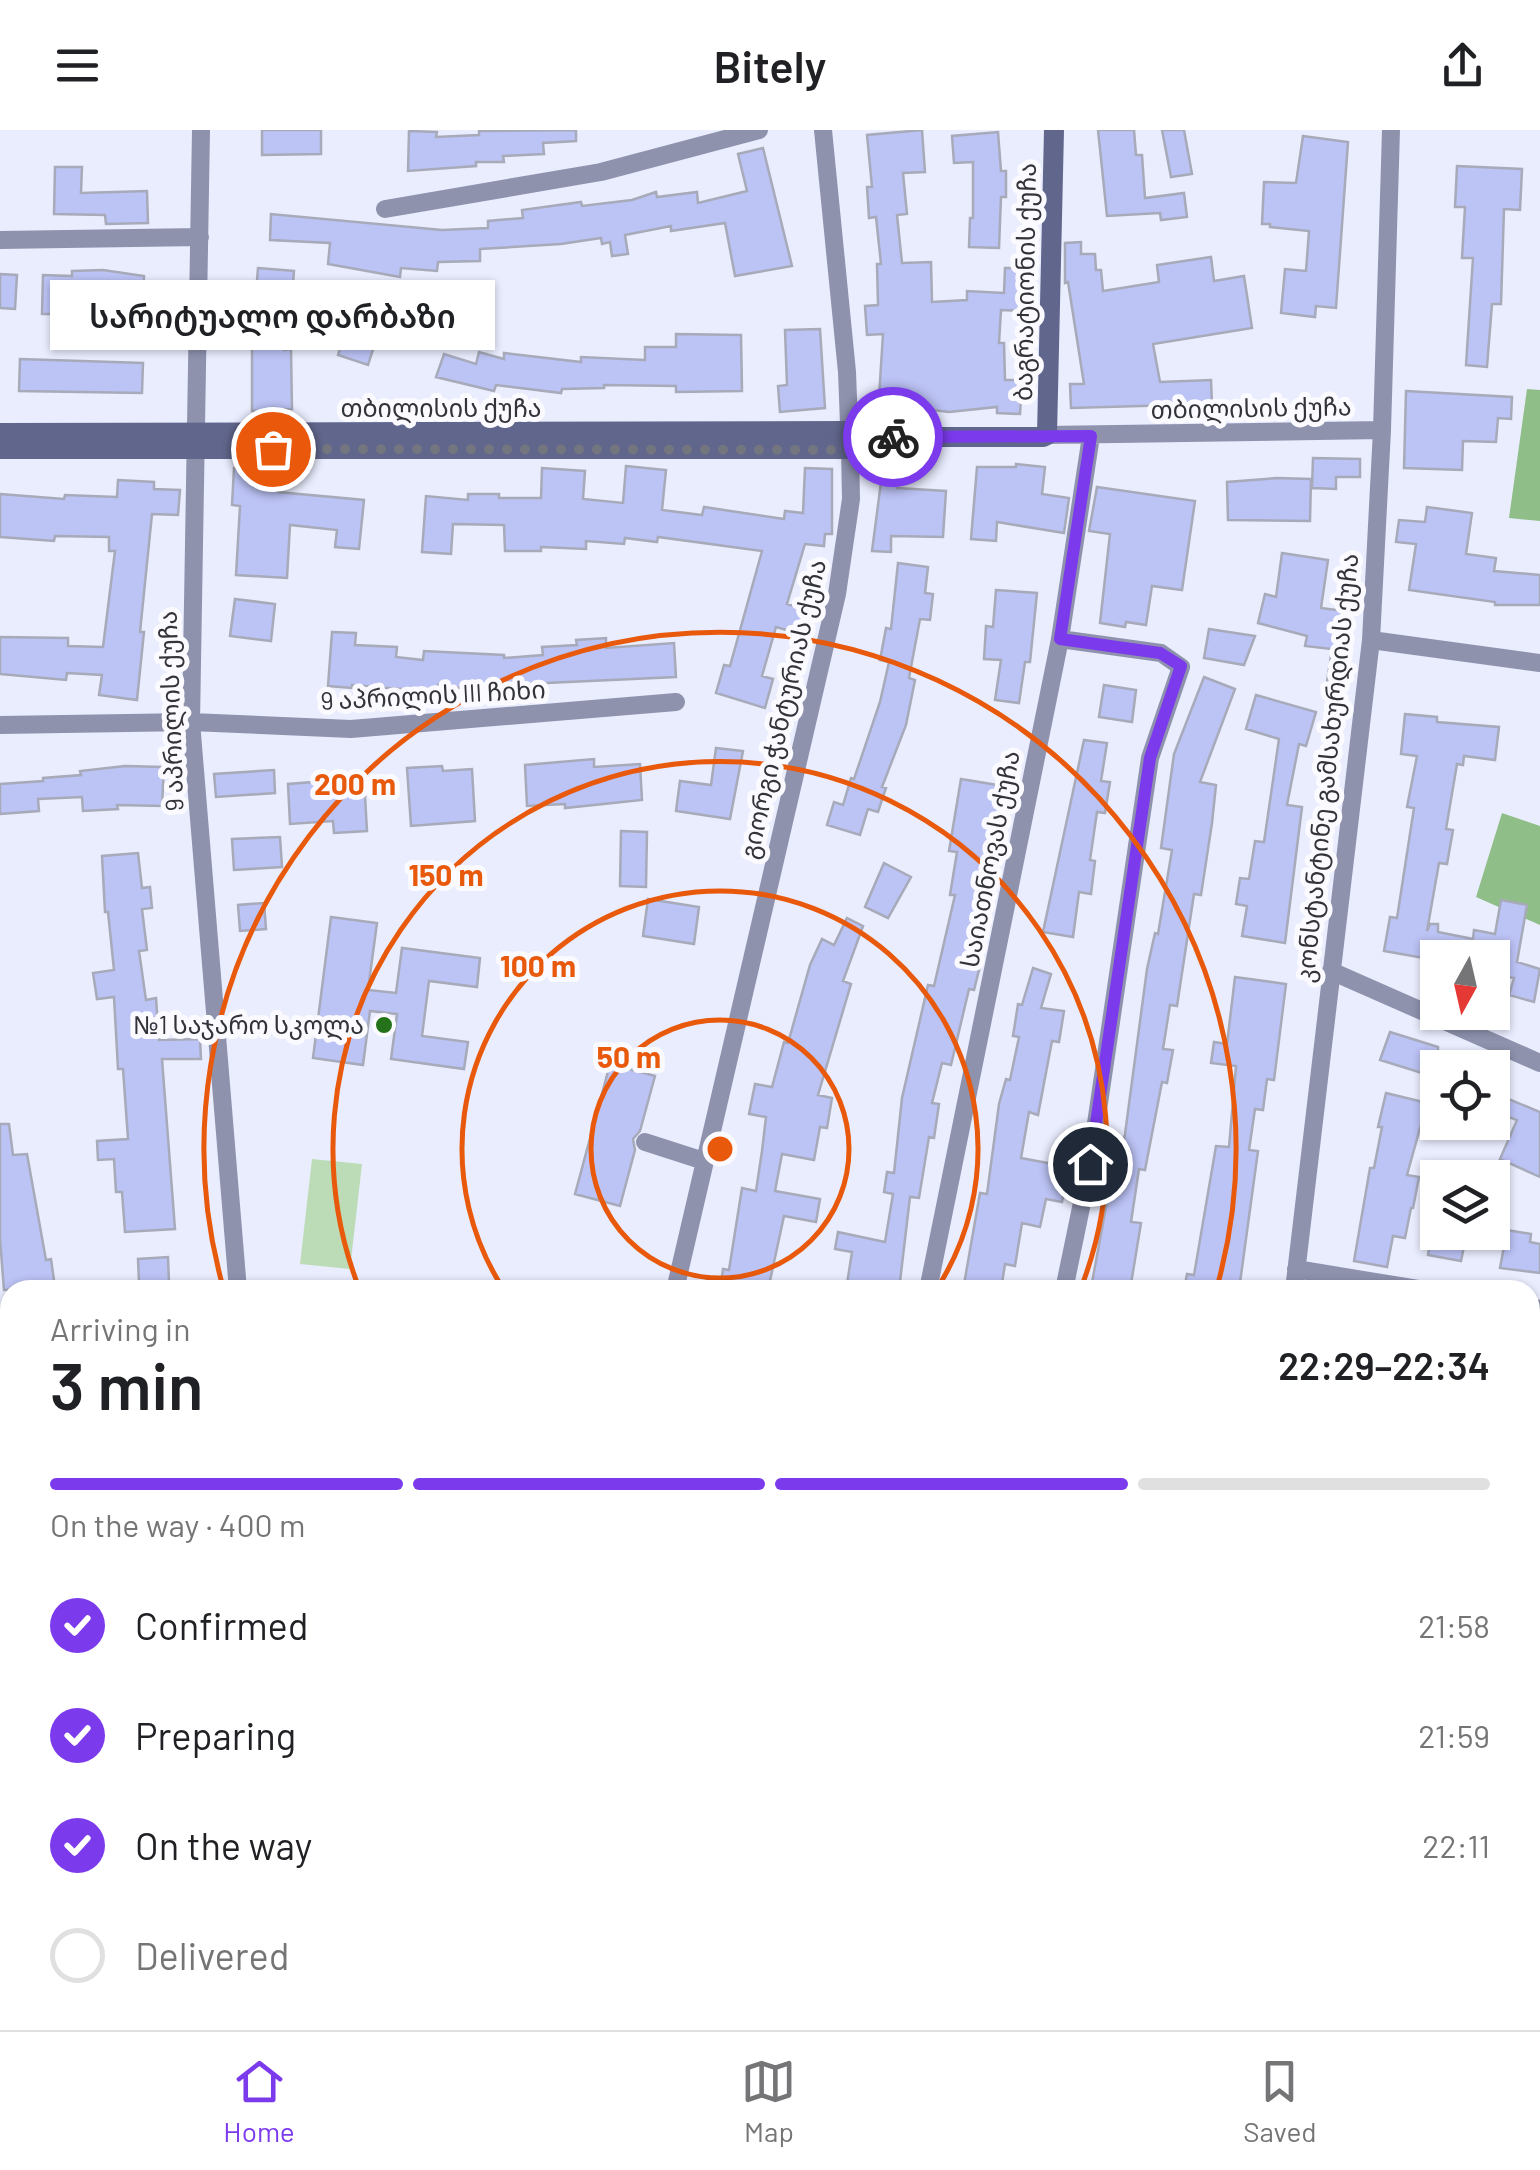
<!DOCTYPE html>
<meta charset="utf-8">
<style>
body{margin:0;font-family:Barlow,"Noto Sans Georgian",sans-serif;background:#f6f6f6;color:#202124;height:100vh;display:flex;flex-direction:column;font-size:38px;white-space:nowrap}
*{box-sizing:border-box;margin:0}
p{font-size:32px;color:#757577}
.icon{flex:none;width:55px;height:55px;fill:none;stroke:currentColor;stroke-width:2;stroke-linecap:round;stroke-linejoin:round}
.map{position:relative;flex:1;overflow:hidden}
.drawer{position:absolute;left:0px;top:1150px;width:1540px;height:750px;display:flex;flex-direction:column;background:#fff;border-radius:30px 30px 0 0;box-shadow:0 2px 8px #0004}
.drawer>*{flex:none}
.needle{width:65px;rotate:188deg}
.tools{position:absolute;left:1420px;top:810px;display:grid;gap:20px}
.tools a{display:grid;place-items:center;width:90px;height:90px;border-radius:0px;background:#fff;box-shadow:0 2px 8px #0004;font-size:50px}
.pin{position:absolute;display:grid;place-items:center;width:85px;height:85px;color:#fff;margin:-42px;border:5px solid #fff;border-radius:50%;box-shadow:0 2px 10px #0007}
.courier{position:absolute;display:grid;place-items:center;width:100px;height:100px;margin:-50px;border:8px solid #7c3aed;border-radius:50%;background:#fff;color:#222;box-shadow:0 2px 12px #0007}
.bubble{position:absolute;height:70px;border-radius:0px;background:#fff;box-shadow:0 2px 8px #0004;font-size:32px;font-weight:600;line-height:70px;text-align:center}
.summary em{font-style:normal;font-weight:600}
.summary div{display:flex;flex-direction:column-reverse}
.summary{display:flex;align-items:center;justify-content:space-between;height:170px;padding:0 50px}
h1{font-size:65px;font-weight:600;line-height:75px}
.bar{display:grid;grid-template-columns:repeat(4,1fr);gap:15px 10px;align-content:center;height:120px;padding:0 50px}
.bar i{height:12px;border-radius:8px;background:#e0e0e0}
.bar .current{background:#7c3aed}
.bar p{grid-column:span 4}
ol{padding:0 50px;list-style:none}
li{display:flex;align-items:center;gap:30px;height:110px}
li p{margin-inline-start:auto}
li .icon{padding:10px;border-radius:50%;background:#7c3aed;color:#fff;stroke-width:4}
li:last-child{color:#757577}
li i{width:55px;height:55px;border:5px solid #e0e0e0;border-radius:50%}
header{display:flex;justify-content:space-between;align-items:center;height:130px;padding:0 50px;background:#fff;font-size:45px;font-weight:600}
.tab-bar{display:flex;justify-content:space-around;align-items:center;height:140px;border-top:2px solid #e0e0e0;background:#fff;font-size:28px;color:#757577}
.tab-bar a{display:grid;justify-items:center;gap:5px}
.tab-bar .current{color:#7c3aed}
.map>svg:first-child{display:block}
.green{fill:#bcdcb7}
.forest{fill:#90be89}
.building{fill:#bcc3f5;stroke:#a7aab9;stroke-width:2.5}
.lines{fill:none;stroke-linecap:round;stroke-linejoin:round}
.street{stroke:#8e92ad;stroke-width:18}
.secondary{stroke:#61668c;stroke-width:20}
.done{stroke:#73757f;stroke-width:10;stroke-dasharray:0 18}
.route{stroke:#7c3aed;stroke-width:12}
.ring{fill:none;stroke:#e8590c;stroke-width:5}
.poi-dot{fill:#247219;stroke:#fbfbff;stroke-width:4}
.labels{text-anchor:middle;stroke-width:10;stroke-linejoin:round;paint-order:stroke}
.street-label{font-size:25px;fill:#33343a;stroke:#fbfbff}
.poi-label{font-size:25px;fill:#33343a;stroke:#fbfbff;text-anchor:end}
.centre{fill:#e8590c;stroke:#fbfbff;stroke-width:5}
.ring-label{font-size:30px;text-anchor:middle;font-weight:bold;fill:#e8590c;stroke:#fbfbff;stroke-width:10;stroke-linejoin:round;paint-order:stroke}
</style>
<header><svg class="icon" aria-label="menu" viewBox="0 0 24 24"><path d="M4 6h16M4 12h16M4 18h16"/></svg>Bitely<svg class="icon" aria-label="share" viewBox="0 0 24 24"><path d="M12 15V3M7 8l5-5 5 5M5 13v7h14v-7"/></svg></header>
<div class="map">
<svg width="1540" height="1900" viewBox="0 0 1540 1900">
<rect width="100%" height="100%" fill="#eaedfe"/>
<!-- green -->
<path class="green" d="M312,1029L362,1034L350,1139L300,1134Z"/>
<!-- forest -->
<path class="forest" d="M1527,259L1540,260V391L1509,388Z
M1502,683L1540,696V795L1476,767Z"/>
<!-- building -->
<path class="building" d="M262,0H321V24L262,25Z
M576,0V11L543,13L544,24L503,26L504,32H476V36L408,41L409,1L437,2L436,7L479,5V1Z
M922,0L925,42L903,43L907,84L897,85L902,133L931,132L932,172L967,170V161L1004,163L1005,138H1025L1024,181L1001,180L999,213H1004L1005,250H1022L1020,284L997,283V277L949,282L923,279L922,285L874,282L875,267H879L883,204L867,205L865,176L878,175L877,134H881L876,87L869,88L867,57H872L867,5Z
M1098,0H1134L1136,25H1142L1145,68L1184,63L1187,87L1161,90L1160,83L1107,86Z
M1162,0H1184L1192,44L1171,47Z
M998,2L1001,41H1006V67H1001L999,118L969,117L970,88H973V32L954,33L952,6Z
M1303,6L1348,12L1336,178L1316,176L1315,187L1281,183L1285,139L1306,141L1309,101L1270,97V94H1262L1264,52L1296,53Z
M763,18L792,136L735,146L725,93L671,101V96L625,105L628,124L612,126L610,112L602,114L601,108L561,114L480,119V131L438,132L437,141L401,138L400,147L328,134L330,113L270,110L271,84L442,100L488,98V91L523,88L522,80L581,72L582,76L632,70L656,62L657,67L697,62L698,73L747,61L738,24Z
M1457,36L1522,39L1520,80L1504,79L1501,174H1492L1487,237L1466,235L1473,128H1462L1465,77H1455Z
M55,37H82L81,63L147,61L148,93L106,94L105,85L54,84Z
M1081,112V124H1095L1096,140H1101L1103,161L1159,152L1157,135L1211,127L1214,151L1244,146L1252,198L1153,214L1160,252L1211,250L1212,274L1071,278L1070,254H1084L1068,152L1065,153V113Z
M258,138L294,141L292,166L256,163Z
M103,140L144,146L143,171H140L141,207L109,208L107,178L63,179V184H42L43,145L72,146V141Z
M0,144L17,145L15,179L0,178Z
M354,175L384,185L368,235L338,225Z
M283,186L284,220L291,219L292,279L252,281V187Z
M820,199L825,278L780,282L778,256L787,255L785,200Z
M676,204L741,205L742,261L676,262V256L604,255V258L562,259L561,263L496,255L494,261L436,247L444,224L476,234L479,222L504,229V223L581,232V227L645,230V217H676Z
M20,229L143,233L142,263L19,261Z
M1406,261L1512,267L1511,289L1498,288L1496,312L1463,311L1462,340L1404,338Z
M1313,328L1360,329V347H1336V359L1312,358Z
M1016,334L1045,337L1042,364L1069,368L1064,403L997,392L996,411L971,409L977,337H1016Z
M626,336L666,340L662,380L702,385L704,377L784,389L785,381L803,383L805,338L832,339V404H825L824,416L805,414L787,474L814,482L807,506L776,497L762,546L773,549L765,578L716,563L724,535L730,536L762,421L658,407L657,412L625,408L624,414L586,411V419L541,417V421H505L504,395L453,394L451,424L422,422L426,366L468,370V364H499V368H541L542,338L585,341L583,369L623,373Z
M883,337L899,339L897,358L946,361L943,407L891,406V422L872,421Z
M234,338L279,340L278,362L364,370L359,419L335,417L337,400L290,395L287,448L236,445L240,376L232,375Z
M1277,348L1311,349L1310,391L1228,390L1227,352Z
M118,350L154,352V359L180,360L178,385L152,384L140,502H144L137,570L99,565L102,545L67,543L66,550L0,544V507L68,508V516L103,517L115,421H109V407L55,406L54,411L0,407V364L64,369L65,365L117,367Z
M1097,357L1195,371L1182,460L1152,456L1146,495L1126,492L1125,497L1100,493L1110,404L1089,401Z
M1427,377L1472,383L1466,424L1496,428L1494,441L1540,445V475H1495V472L1409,460L1416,414L1396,412L1399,390L1425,392Z
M1282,423L1328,430L1321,478L1352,482L1341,554L1327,552L1332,519L1305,516L1307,506L1258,493L1265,464L1276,467Z
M898,433L928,437L925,463L933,464L930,490L920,489L909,548L915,550L906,595L882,657L886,658L878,682L868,679L860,705L827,695L834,672L843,675L851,648L854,649L880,572L889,532L880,530L886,498L891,499Z
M996,460L1037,463L1030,532H1025L1019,573L995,570L1001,530L984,529L986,496L993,497Z
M235,469L275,474L271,511L230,506Z
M1209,499L1255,506L1244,535L1204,528Z
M332,502L356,503L355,515L397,517L396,527L423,530L424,521L504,525V528L543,525L542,517L577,515L576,510L606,508V518L674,513L676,547L502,555V563L438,555L437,562L352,555V558L328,556Z
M1204,547L1235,559L1200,652L1216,655L1212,693L1201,765L1194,764L1177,876L1170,875L1163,919L1173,920L1167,953L1162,952L1145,1040L1139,1039L1131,1092L1141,1093L1130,1160L1091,1158L1111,1050L1116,1051L1125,1004L1147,839L1155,803L1158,804L1172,720L1161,718L1174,624Z
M1104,555L1136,560L1132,592L1099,587Z
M1256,565L1316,582L1306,616L1299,614L1287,675L1302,677L1285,813L1242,806L1247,776L1236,774L1240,748L1249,749L1255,711L1264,712L1279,609L1246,599Z
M1405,584L1437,587V592L1499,597L1495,630L1464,626L1463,635L1457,634L1446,699L1453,700L1447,734L1439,733L1427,801L1430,794H1438V802L1473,809L1474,800L1495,804L1501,770L1527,775L1517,832L1540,839L1534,872L1509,865L1514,848L1492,844V828H1438V836L1423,834L1424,828L1384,821L1390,787L1397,788L1414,678L1407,677L1417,626L1401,624Z
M1084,610L1107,613L1101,651L1110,652L1105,683L1097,682L1090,730L1095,731L1091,764L1079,762L1073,807L1043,802Z
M716,618L743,621L730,689L676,681L680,651L711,655Z
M594,629V637L640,634L642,670L565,678V674L527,676L525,635Z
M125,636L164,637L162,676L117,675L118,679L83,681L82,667L38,669L39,681L0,684V654L43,651V648L81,645L80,641Z
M442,636L443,641L472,639L475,691L411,696L407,638Z
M274,640L275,663L216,667L214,644Z
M364,648L367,701L334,703L333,691L290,694L288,654Z
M961,649L1004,656L993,727H987L978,789L987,791L979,827L982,828L974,860L969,859L951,935L942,933L932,973L939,974L934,1008L929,1007L919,1068L910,1067L899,1160H846L852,1122L835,1119L838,1102L885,1112L893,1064L884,1062L887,1042L894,1043L902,968L928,855L934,856L955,765H950L957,722L949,721Z
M621,701L647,702L646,757L620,756Z
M280,707L282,737L234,740L232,709Z
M138,723L142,758L150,757L152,778L142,779L147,820L139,821L146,870L156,868L159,910L200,909L201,929H162L175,1099L125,1102L122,1062H116L114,1029L98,1030L97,1011L128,1009L123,939H118L114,867L97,869L93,843L114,840L108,782H105L102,726Z
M884,733L911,747L888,788L865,777Z
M648,769L699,777L694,814L643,806Z
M264,773L266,799L240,801L238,775Z
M331,787L377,793L368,860L396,863L402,818L480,828L477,857L429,851L422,906L468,912L464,939L391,929L397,884L370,881L363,935L313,928Z
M847,788L863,796L843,851L851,854L818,965L832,968L827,998L820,997L814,1030L782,1024L775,1061L820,1069L816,1092L784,1086L768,1160H720L723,1139L729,1140L742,1058L756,1061L762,1021L766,987L749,984L755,954L772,957L784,912L788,913L810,835L822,809L834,815Z
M1033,838L1051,844L1041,878L1064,881L1059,912L1052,911L1038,985L1029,982L1021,1028L1069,1037L1062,1072L1046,1069L1040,1097L1022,1093L1015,1136L1005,1134L1001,1160H963L980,1063L987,1064L999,974L1006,949L1010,950L1019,907L1013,906L1018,874L1022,875Z
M1235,847L1286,854L1274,950L1267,949L1263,980L1255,979L1249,1020L1258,1021L1239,1160H1184L1187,1144L1194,1145L1216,1016L1229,1017L1236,936L1211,933L1214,912L1227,914Z
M1390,902L1438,917V926L1465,938H1438V948L1380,930Z
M610,934L655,946L640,1001L633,1009L635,1020L620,1076L575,1064Z
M1492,945L1507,950L1501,966L1540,982V1047L1500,1029L1517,990L1495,982L1492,986Z
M1386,963L1427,973L1407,1045L1419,1047L1413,1078H1411L1405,1108L1393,1106L1387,1137L1354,1131L1370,1038H1374L1382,997H1378Z
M0,994H9L13,1025L27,1024L46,1130L51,1129L55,1157L4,1160L0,1109Z
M1507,1100L1531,1104L1530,1112L1540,1114V1143L1500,1138Z
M1432,1102H1467L1461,1131L1428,1125Z
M168,1127L169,1152L139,1153L138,1129Z"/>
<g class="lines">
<!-- street -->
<path class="street" d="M201,0L191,592L238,1160
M385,79L601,42L759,0
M0,110L200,107
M1047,305L1382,300
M1060,509L1161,523L1181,537L1150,628L1090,1034L1064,1160
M1371,510L1540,533
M0,595L191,592L351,599L676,572
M1331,841L1540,933
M645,1012L704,1031
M1296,1139L1424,1160
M675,1160L837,464L851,369L850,319L847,242L823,0
M928,1160L1060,509L1091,306
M1294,1160L1371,510L1382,300L1391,0
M1530,1177L1540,1179
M1530,1409H1540
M0,1494L10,1495
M1530,1725L1540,1727
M0,1843L10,1844
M293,1890L335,1900
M1204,1900L1205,1890
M1455,1900L1457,1890"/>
<!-- secondary -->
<path class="secondary" d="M0,303L849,301L882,307H1043L1047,305L1054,0
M0,319H850L880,308"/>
</g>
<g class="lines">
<!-- done -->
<path class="done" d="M273,319L850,320L882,307H893"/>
<!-- route -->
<path class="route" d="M893,307L1091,306L1060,509L1160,523L1181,536L1150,628L1090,1034"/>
</g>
<!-- distance rings -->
<g class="ring">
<circle cx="720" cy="1019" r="129"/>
<path d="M504 1160A258 258 0 1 1 936 1160"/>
<path d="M359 1158A387 387 0 1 1 1081 1158"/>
<path d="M223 1157A516 516 0 1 1 1217 1157"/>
</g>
<!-- markers -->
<circle class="poi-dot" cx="384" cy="895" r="10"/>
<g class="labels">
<!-- street labels -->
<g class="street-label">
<text transform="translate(1025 152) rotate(-89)" y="9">ბაგრატიონის ქუჩა</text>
<text x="441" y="287">თბილისის ქუჩა</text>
<text transform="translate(1251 278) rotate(-1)" y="9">თბილისის ქუჩა</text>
<text transform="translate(433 565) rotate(-3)" y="9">9 აპრილის III ჩიხი</text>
<text transform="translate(783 579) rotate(-77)" y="9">გიორგი ჭანტურიას ქუჩა</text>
<text transform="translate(171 581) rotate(-92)" y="9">9 აპრილის ქუჩა</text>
<text transform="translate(1327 638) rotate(-84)" y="9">კონსტანტინე გამსახურდიას ქუჩა</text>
<text transform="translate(990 729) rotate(-79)" y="9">საიათნოვას ქუჩა</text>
</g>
<!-- poi labels -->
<g class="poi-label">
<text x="364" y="904">№1 საჯარო სკოლა</text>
</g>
</g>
<circle cx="720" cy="1019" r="15" class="centre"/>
<g class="ring-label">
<text x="355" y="665">200 m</text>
<text x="446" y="756">150 m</text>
<text x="538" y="847">100 m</text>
<text x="629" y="938">50 m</text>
</g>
</svg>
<div class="tools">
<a><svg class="needle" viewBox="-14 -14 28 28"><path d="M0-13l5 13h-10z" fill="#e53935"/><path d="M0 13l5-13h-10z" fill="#757577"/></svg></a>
<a><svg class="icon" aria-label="locate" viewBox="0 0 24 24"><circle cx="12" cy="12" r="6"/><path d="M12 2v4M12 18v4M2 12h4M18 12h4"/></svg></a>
<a><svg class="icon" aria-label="layers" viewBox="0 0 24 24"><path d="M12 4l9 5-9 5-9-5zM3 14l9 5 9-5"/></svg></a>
</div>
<div class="pin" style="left:273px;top:319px;background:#ea580c"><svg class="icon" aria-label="bag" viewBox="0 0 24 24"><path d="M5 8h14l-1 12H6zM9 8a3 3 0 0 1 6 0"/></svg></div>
<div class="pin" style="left:1090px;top:1034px;background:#1f2937"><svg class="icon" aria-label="home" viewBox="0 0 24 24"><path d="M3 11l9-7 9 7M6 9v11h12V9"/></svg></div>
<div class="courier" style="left:893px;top:307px"><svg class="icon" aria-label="bike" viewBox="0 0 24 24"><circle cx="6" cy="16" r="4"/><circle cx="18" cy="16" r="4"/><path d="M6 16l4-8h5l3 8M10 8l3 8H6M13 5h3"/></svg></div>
<div class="bubble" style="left:50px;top:150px;width:445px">სარიტუალო დარბაზი</div>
<section class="drawer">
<div class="summary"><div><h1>3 min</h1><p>Arriving in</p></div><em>22:29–22:34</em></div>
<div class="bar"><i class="current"></i><i class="current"></i><i class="current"></i><i></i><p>On the way · 400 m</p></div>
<ol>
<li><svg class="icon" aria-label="check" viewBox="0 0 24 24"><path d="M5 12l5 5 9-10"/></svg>Confirmed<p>21:58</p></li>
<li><svg class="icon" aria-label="check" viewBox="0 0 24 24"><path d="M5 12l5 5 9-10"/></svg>Preparing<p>21:59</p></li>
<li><svg class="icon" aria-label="check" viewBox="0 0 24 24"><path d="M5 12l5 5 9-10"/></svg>On the way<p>22:11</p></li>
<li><i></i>Delivered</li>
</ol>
</section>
</div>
<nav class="tab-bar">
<a class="current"><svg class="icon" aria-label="home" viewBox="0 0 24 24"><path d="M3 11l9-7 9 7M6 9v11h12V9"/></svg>Home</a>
<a><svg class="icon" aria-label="map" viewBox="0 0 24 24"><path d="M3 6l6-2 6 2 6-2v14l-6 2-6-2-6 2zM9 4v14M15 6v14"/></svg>Map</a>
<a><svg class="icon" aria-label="saved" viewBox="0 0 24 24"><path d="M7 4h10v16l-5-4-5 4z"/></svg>Saved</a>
</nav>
